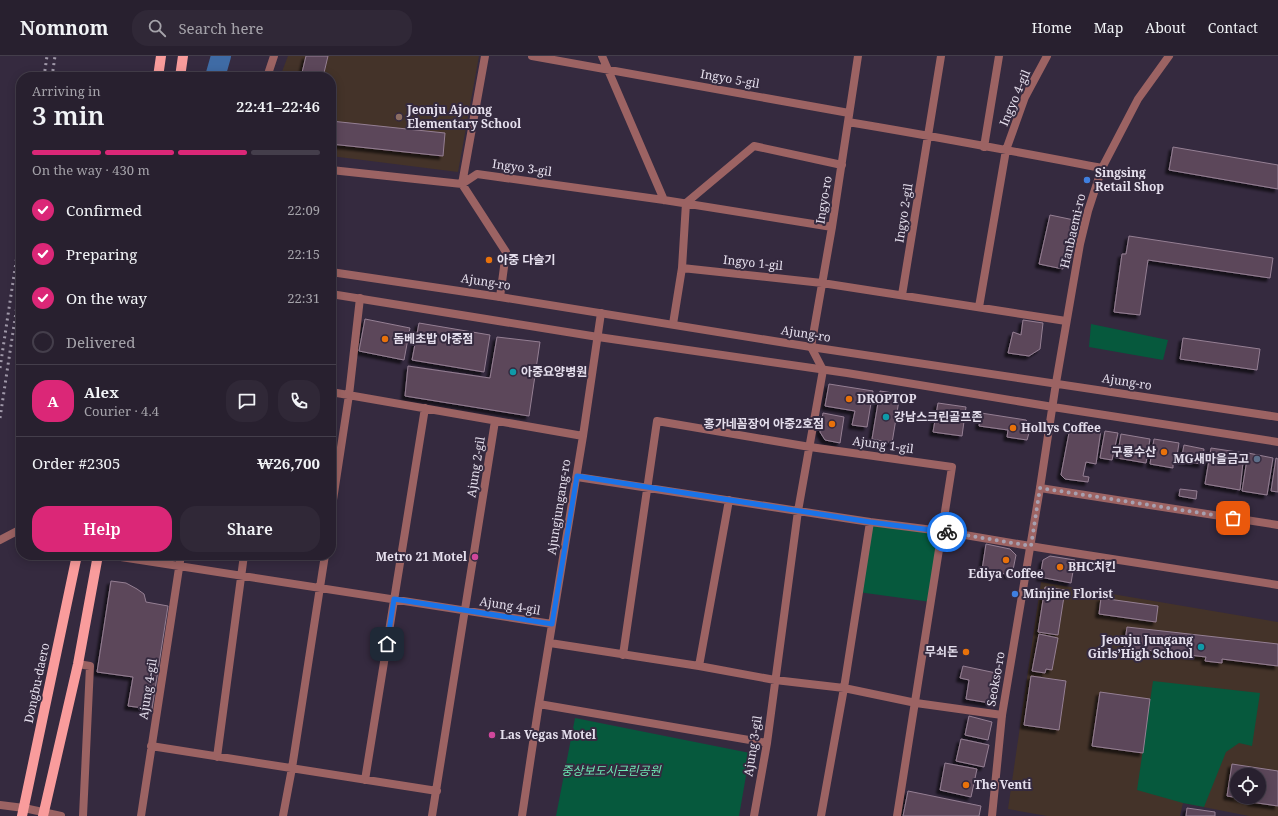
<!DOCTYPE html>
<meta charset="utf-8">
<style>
body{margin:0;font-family:"Noto Serif","Noto Sans KR",serif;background:#302837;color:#f1f3f6;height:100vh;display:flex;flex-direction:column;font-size:15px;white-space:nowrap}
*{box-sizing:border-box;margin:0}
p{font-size:13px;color:#a5a3aa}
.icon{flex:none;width:22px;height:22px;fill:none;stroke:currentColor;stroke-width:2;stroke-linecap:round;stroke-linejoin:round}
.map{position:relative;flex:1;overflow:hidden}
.sheet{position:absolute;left:16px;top:16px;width:320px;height:488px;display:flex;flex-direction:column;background:#28202f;border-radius:16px;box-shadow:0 2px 10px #0003,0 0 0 1px #443e4b}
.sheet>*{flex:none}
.tools{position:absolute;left:1230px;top:712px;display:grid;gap:8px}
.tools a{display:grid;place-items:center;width:36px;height:36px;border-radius:50%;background:#28202f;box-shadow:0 2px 10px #0003,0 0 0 1px #443e4b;font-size:20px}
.pin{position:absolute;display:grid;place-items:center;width:34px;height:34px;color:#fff;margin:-17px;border-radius:8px;box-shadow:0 2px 6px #0006}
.courier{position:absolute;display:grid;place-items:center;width:40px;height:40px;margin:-20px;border:3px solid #1a73e8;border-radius:50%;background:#fff;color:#222;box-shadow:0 1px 5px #0007}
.headline em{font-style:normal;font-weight:600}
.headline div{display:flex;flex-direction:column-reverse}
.headline{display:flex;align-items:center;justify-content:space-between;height:68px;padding:0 16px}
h1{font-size:26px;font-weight:600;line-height:30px}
.bar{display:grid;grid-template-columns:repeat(4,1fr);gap:6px 4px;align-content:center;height:48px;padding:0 16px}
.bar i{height:5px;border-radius:3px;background:#443e4b}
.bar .active{background:#db2777}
.bar p{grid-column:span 4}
.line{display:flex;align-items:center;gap:10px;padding:0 16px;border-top:1px solid #443e4b}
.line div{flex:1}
.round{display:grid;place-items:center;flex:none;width:42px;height:42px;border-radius:16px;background:#302837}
ol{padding:0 16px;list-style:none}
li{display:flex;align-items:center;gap:12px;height:44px}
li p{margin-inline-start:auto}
li .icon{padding:4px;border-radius:50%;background:#db2777;color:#fff;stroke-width:4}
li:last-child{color:#a5a3aa}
li i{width:22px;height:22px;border:2px solid #443e4b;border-radius:50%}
.button{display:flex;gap:8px;margin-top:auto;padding:8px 16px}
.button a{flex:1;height:46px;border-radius:16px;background:#db2777;color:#fff;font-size:16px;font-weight:600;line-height:46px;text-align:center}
.button a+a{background:#302837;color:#f1f3f6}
header{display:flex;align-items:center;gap:24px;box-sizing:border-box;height:56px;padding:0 20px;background:#28202f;border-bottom:1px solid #443e4b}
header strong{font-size:19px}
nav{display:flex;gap:22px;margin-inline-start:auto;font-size:14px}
.search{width:280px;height:36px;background:#302837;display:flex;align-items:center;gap:10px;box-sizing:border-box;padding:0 14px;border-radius:16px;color:#a5a3aa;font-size:15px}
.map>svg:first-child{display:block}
.education{fill:#443329;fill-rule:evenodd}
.green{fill:#06593d}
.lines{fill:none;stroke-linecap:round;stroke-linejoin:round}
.river{stroke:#3f6ba5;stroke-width:20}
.building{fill:#5b475a;stroke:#957f93;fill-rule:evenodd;filter:url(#shadow)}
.minor{stroke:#9c6363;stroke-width:8}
.tertiary{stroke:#9c6363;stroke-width:8}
.primary{stroke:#f99c9c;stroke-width:10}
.rail{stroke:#a098a9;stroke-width:3;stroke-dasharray:2 4;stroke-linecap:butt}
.done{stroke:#a7a0b0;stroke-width:4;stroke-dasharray:0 7.2}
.route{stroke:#1a73e8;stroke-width:5}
.education-dot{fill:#8d6e63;stroke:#352a3f;stroke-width:1.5}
.shop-dot{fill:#3f7fe0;stroke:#352a3f;stroke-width:1.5}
.food-dot{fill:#e8710a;stroke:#352a3f;stroke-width:1.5}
.culture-dot{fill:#0f9aa8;stroke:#352a3f;stroke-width:1.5}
.service-dot{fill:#5c6f8a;stroke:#352a3f;stroke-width:1.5}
.hotel-dot{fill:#d1479c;stroke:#352a3f;stroke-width:1.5}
.labels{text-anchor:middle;stroke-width:4;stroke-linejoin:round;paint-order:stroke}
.street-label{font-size:12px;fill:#e5dfed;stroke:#352a3f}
.poi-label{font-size:12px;font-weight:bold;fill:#e5dfed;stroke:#352a3f;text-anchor:start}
.park-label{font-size:12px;font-style:italic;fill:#6de8b4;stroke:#352a3f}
</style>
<header>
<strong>Nomnom</strong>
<div class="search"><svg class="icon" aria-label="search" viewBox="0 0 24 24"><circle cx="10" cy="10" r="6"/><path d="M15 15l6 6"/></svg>Search here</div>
<nav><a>Home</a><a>Map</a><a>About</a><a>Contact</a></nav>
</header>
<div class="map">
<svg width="1278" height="760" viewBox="0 0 1278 760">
<defs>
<filter id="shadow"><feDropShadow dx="-3.5" dy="3.5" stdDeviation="1" flood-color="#0009"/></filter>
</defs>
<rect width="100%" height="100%" fill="#352a3f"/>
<!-- education -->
<path class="education" d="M288,0H479L458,116L331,100V21H280Z
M1041,526L1278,566V760H1249L1183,747L1180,760H1047L1008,753ZM1237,719H1259V741H1237Z"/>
<!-- green -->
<path class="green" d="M1091,268L1168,284L1163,304L1089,291Z
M870,466L941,475L931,546L858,536Z
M1153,625L1260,637L1252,690L1239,687L1226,696L1204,751L1183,747L1137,734Z
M575,662L750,697L739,760H556Z"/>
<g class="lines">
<!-- river -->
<path class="river" d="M215,21L221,0"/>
</g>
<!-- building -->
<path class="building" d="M306,0H328L323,21H301Z
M331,65L445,77L443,100L331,88Z
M1173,91L1278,109V133L1169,114Z
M1050,159L1074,164L1063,213L1039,208Z
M1129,180L1273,202L1270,222L1148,204L1140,259L1114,256L1122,198H1126Z
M365,263L410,272L404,304L359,295Z
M1023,264L1043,267L1040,293L1029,300L1008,297L1013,276L1021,279Z
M419,267L490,279L484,316L412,304Z
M497,281L540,286L529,360L405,340L408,310L490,322Z
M1183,282L1260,293L1257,314L1180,303Z
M829,328L873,335L867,371L852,369L855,355L825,350Z
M880,335L900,338L892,387L872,383Z
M938,347L966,351L962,380L933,376Z
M823,357L844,361L840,387L825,384L820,376Z
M981,357L1026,364L1031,370L1027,384L1007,381L1008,374L979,370Z
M1076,370L1101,374L1096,408L1086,406L1083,420L1089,421L1088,426L1065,423L1061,419L1069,377Z
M1105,375L1118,377L1112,404L1100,402Z
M1121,378L1150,383L1146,407L1117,402Z
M1154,383L1179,387L1176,406H1173V412L1150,408Z
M1184,389L1204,393L1202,408L1181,405Z
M1211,392L1244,397L1240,434L1205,428Z
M1248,397L1273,402L1267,439L1242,435Z
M1276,402L1278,403V436L1271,435Z
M1180,433L1197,435L1196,443L1179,440Z
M986,488L1010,493L1016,499L1012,519L982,514Z
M1050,500L1075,504L1071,527L1040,521L1043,504Z
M111,525L126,527L137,533L144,538L146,546L168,550L152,653L128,650L133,621L97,616Z
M1045,531L1065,534L1058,579L1038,576Z
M1101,542L1158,550L1156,566L1099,558Z
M1127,571L1278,588V610L1222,603V607L1205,605L1206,601L1146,594V597L1124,593Z
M1039,578L1058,582L1052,614L1046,613L1045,617L1032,615Z
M963,610L996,617L990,647L966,643L969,624L960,622Z
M1031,620L1066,625L1059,674L1024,669Z
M1100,636L1150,643L1143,697L1092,690Z
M969,660L992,666L988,684L965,679Z
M961,683L989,689L984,711L956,705Z
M945,707L977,713L971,741L940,734Z
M1232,708L1278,715V750L1251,746L1252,744L1227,740ZM1237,719H1259V741H1237Z
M908,735L981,750L979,760H903Z
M1187,752L1215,756V760H1186Z"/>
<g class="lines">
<!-- minor -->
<path class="minor" d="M485,0L462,128L506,196L500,241
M532,0L849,57
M602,0L664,144
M267,21L274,0
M848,66C933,80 1017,96 1102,112
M984,91L999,0
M331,114L462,128L477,118L664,144L832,171
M682,212L822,227L1066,265
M902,239L941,0
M979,251L1006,94L1025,41L1047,0
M673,268L682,212L686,147L754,90L842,109
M331,336L583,380
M577,421L870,466L941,475L1042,492L1278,529
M1040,432L1278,469
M331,457L349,339L360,242
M0,484L21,473
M108,499L552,568
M550,587L699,610L775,624L844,632L916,647L1002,659
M623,599L657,365L810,391L952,411L897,760
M78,608L90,610L83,760
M699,610L729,444
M539,648L767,687
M151,690L437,735
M217,701L244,499
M365,724L425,352
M0,749L24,752
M141,760L181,499
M283,760L292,712L325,499
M432,760L495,365
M522,760L538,654L583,380L601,257
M754,760L767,687L798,455L823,314L811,291L832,171L858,0
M821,760L844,632L870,466"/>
<!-- tertiary -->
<path class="tertiary" d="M331,216L500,241L811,291L1278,361
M331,238L598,281L847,317L1053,351L1278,386
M24,752L61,760
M992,760L1002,659L1040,432L1056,327L1080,188L1088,155L1102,112L1138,43L1169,0"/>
<!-- primary -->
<path class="primary" d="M158,21L161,0
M180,21L183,0
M22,760L77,499
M43,760L78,608L98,499"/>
<!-- rail -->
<path class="rail" d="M44,21L47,0
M52,21L55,0
M0,312L21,173
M0,362L21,223"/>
</g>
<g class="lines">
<!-- done -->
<path class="done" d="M947,476L1031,490L1040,432L1233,462"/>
<!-- route -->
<path class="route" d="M387,588L394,543L552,568L577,420L870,466L947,476"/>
</g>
<!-- markers -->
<circle class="education-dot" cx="399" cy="61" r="4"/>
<g class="shop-dot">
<circle cx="1087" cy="124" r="4"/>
<circle cx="1015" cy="538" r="4"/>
</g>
<g class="food-dot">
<circle cx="489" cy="204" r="4"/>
<circle cx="385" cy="283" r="4"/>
<circle cx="849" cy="343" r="4"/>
<circle cx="832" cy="368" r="4"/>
<circle cx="1013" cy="372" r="4"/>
<circle cx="1164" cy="396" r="4"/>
<circle cx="1006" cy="504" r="4"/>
<circle cx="1060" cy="511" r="4"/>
<circle cx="966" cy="596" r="4"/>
<circle cx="966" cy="729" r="4"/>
</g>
<g class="culture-dot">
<circle cx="513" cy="316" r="4"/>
<circle cx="886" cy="361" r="4"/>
<circle cx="1201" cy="591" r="4"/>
</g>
<circle class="service-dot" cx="1257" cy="403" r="4"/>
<g class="hotel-dot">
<circle cx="475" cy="501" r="4"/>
<circle cx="492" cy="679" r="4"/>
</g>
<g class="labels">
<!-- street labels -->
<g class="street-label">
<text transform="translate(730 23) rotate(10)" y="4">Ingyo 5-gil</text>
<text transform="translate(1015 42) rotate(-67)" y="4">Ingyo 4-gil</text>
<text transform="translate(522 112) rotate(8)" y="4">Ingyo 3-gil</text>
<text transform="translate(824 144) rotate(-81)" y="4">Ingyo-ro</text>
<text transform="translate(904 157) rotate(-81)" y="4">Ingyo 2-gil</text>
<text transform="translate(1073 175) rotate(-77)" y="4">Hanbaemi-ro</text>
<text transform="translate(753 207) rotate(6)" y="4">Ingyo 1-gil</text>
<text transform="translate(486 226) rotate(9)" y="4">Ajung-ro</text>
<text transform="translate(806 278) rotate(9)" y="4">Ajung-ro</text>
<text transform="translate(1127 326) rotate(9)" y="4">Ajung-ro</text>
<text transform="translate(883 389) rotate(8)" y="4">Ajung 1-gil</text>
<text transform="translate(476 411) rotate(-81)" y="4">Ajung 2-gil</text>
<text transform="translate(559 451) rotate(-81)" y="4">Ajungjungang-ro</text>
<text transform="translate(510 550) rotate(9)" y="4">Ajung 4-gil</text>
<text transform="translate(996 623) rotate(-80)" y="4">Seokso-ro</text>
<text transform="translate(37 627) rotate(-78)" y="4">Dongbu-daero</text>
<text transform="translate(148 633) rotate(-81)" y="4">Ajung 4-gil</text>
<text transform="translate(753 690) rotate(-81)" y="4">Ajung 3-gil</text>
</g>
<!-- poi labels -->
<g class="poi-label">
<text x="407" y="58">Jeonju Ajoong<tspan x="407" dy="14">Elementary School</tspan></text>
<text x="1095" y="121">Singsing<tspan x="1095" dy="14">Retail Shop</tspan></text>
<text x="497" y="208">아중 다슬기</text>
<text x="393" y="287">돔베초밥 아중점</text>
<text x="521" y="320">아중요양병원</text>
<text x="857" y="347">DROPTOP</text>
<text x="894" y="365">강남스크린골프존</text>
<text x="824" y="372" text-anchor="end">홍가네꼼장어 아중2호점</text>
<text x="1021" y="376">Hollys Coffee</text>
<text x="1156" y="400" text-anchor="end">구룡수산</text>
<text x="1249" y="407" text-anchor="end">MG새마을금고</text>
<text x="467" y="505" text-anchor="end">Metro 21 Motel</text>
<text x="1068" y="515">BHC치킨</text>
<text x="1006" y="522" text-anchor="middle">Ediya Coffee</text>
<text x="1023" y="542">Minjine Florist</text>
<text x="1193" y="588" text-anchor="end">Jeonju Jungang<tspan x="1193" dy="14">Girls’High School</tspan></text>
<text x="958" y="600" text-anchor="end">무쇠돈</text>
<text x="500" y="683">Las Vegas Motel</text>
<text x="974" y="733">The Venti</text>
</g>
<!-- park labels -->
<g class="park-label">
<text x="611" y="719">중상보도시근린공원</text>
</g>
</g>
</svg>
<div class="tools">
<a><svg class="icon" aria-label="locate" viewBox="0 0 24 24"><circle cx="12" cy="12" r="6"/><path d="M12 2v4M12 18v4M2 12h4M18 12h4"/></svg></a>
</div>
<div class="pin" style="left:1233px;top:462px;background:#ea580c"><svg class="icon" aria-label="bag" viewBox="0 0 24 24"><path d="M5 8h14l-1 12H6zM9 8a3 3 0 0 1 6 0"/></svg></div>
<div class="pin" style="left:387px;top:588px;background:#1f2937"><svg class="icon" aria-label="home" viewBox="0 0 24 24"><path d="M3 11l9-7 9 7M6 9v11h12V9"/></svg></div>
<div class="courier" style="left:947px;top:476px"><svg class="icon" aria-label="bike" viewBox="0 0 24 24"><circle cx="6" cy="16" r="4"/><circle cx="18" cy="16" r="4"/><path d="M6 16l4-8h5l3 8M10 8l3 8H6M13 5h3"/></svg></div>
<section class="sheet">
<div class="headline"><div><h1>3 min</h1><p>Arriving in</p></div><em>22:41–22:46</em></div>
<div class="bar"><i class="active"></i><i class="active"></i><i class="active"></i><i></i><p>On the way · 430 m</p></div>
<ol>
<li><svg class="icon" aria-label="check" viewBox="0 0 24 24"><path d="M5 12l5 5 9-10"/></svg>Confirmed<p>22:09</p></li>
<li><svg class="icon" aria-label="check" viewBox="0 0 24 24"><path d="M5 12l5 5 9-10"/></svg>Preparing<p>22:15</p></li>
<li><svg class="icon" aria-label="check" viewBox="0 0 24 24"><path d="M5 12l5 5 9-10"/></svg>On the way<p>22:31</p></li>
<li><i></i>Delivered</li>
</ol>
<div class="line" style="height:72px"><b class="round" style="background:#db2777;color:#fff">A</b><div><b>Alex</b><p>Courier · 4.4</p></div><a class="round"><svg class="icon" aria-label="chat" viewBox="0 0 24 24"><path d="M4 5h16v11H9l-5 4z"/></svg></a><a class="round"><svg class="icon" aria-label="phone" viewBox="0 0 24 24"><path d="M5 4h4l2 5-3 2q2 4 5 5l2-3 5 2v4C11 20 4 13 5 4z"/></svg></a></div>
<div class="line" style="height:52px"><div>Order #2305</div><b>₩26,700</b></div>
<div class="button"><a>Help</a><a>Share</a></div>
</section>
</div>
